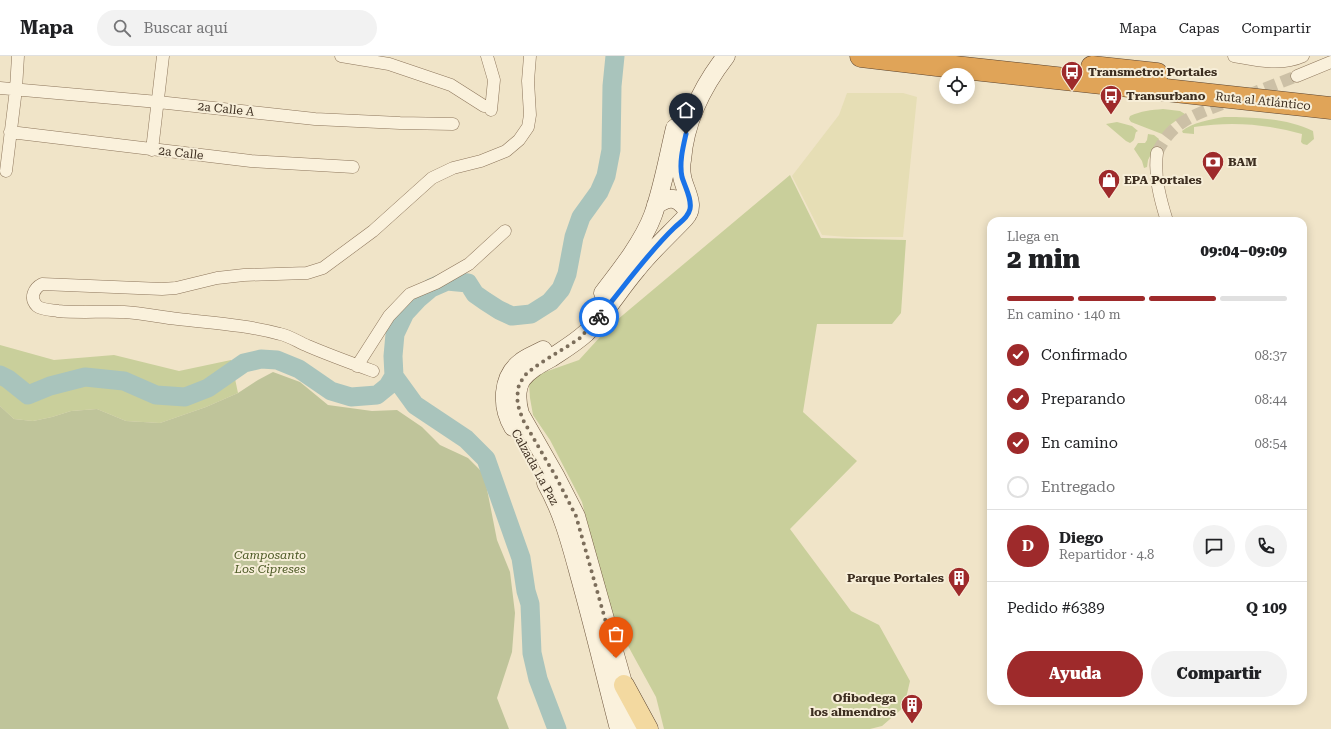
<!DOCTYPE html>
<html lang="es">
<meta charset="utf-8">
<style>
body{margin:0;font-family:"Roboto Serif",serif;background:#f2f2f2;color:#202124;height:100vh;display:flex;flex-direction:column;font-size:15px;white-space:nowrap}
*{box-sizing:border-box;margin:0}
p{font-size:13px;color:#757577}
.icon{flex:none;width:22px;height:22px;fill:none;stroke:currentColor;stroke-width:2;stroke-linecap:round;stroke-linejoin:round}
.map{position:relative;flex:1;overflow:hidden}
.details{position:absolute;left:987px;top:161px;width:320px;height:488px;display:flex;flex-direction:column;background:#fff;border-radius:12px;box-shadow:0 2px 10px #0003}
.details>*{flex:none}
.controls{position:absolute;left:939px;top:12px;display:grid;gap:8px}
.controls a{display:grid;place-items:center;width:36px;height:36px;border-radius:50%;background:#fff;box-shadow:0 2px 10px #0003;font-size:20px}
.pin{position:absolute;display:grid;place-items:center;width:34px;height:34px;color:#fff;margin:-41px -17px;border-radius:50% 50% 50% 0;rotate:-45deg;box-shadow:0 0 4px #0007}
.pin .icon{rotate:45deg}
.courier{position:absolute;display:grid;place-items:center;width:40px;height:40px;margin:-20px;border:3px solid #1a73e8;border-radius:50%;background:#fff;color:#222;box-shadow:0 1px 5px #0007}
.headline em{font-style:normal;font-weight:800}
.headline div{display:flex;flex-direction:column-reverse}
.headline{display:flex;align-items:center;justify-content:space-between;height:68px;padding:0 20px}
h1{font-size:26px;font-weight:800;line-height:30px}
.bar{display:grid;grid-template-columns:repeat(4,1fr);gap:6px 4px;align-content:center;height:48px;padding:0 20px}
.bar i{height:5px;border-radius:3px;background:#e0e0e0}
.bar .current{background:#9e2a2b}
.bar p{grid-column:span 4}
.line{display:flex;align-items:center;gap:10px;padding:0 20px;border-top:1px solid #e0e0e0}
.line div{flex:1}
.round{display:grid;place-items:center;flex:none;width:42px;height:42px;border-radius:21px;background:#f2f2f2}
ol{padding:0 20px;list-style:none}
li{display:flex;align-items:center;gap:12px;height:44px}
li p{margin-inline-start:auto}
li .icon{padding:4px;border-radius:50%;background:#9e2a2b;color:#fff;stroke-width:4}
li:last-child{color:#757577}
li i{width:22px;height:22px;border:2px solid #e0e0e0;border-radius:50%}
.button{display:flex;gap:8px;margin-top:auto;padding:8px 20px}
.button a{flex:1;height:46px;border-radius:24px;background:#9e2a2b;color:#fff;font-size:16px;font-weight:800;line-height:46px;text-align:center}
.button a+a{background:#f2f2f2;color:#202124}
header{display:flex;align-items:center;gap:24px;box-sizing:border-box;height:56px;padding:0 20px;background:#fff;border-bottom:1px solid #e0e0e0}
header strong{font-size:19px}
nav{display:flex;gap:22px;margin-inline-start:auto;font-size:14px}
.search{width:280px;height:36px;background:#f2f2f2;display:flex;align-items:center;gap:10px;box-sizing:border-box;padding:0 14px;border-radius:22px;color:#757577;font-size:15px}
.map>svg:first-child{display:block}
.farmland{fill:#e6deb5}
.green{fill:#c9cf9b}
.cemetery{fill:#bfc49a}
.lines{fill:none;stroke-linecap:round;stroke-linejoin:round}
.river{stroke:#a9c4bc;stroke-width:19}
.street-tunnel{stroke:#ccc0a6;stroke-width:12;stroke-dasharray:12 6;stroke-linecap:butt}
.street-casing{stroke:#8d765c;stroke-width:13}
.secondary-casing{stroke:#6f573f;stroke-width:19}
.primary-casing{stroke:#5b4430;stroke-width:21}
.highway-casing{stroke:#5b4430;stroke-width:23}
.street{stroke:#faf1dc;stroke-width:12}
.secondary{stroke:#faf1dc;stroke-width:18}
.primary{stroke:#f3d9a0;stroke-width:20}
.highway{stroke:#e0a458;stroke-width:22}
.done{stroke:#7c6e5b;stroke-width:4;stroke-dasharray:0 7.2}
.route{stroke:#1a73e8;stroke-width:5}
.labels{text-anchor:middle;stroke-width:4;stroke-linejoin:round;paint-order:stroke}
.poi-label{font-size:12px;font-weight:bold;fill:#3d2e20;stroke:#f7eed8;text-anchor:start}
.street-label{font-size:12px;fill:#3d2e20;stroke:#f7eed8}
.park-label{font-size:12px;font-style:italic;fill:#4d5a26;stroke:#f7eed8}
</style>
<header>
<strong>Mapa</strong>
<div class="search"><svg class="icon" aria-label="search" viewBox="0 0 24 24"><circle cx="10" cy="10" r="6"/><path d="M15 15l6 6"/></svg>Buscar aquí</div>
<nav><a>Mapa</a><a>Capas</a><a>Compartir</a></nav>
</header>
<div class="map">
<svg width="1331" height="673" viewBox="0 0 1331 673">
<rect width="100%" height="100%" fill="#f0e4c8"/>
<!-- farmland -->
<path class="farmland" d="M847,37H903L917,41L903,181H847L822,179L792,120L839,59Z"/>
<!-- green -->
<path class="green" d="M1163,53L1180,55L1185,58L1170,69L1162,78L1131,66L1129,63L1130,60C1141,55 1151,54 1163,53Z
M1224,61C1253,61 1287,62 1313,75L1314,83L1307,89L1303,88L1301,86L1302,78C1267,68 1231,65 1194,71V78L1183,77L1182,75C1191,67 1212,63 1224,61Z
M1117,66L1132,70L1138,75L1136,76C1134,81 1136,84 1130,87L1126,85L1106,68Z
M1148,78L1154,79L1159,83L1148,104L1147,111L1144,112L1142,105L1134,93L1138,87H1145L1147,84Z
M790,119L821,182L906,184L901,257L892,268H817L803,356L857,405L790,473L851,555L879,569L910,625L904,651L882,670L870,673H664L656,641L610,557L582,446L550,384L533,359L530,342L529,328L542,317L579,304L611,269Z
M0,289L54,304L114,299L179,315L231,304L238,337L206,351L160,367L126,365L97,353L71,355L52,361L33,365L14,363L0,350Z"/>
<!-- cemetery -->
<path class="cemetery" d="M273,316L300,326L328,349L372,355L397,354L422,371L440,389L468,402L484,418L497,484L510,516L515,557L512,596L497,642L509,673H0V350L14,363L33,365L52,361L71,355L97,353L126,365L160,367L206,351L238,337L258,324Z"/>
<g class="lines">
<!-- river -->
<path class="river" d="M0,319L8,323L28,339L50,330L85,321L124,325L156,339L185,341L208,332L244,307L261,303L277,304L299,313L331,335L351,341L377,339L388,330L394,320
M557,673L538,623L532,597L530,548L526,535L521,502L486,403L466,383L415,349L394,320L393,300L395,278L405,257L418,243L431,232L447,225L468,227L475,238L485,245L499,254L512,260L531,258L550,246L561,233L567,218L574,181L581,161L599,136L606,120L611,94L612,30L615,0"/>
<!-- street-tunnel -->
<path class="street-tunnel" d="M1248,39L1297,20
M1157,97C1173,63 1198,58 1230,45"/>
<!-- street casing -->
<g class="street-casing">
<path id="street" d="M341,0L389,8L451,29L484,50
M487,0L494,24L491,54
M1234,0C1256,4 1281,10 1303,0
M1297,20L1331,6
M0,32L158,46L315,63L400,67L453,68
M10,76L251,105L353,111
M152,94L163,0
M1157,97C1154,120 1160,143 1167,165
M6,115L16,33L18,0
M357,310L389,260L410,238L436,227L469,208L505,175
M373,315C351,307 329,299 308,290C298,286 290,280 280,278C247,269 212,267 178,263C160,261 142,257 124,256C102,255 80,257 58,255C52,254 42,254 37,250C29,242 34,232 42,228L162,233L176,232L217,222L244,219L307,217L323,212L373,175L432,122L453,112L481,105L506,95L519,84L528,71L530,59L528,25L530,0"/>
</g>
<!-- secondary casing -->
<g class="secondary-casing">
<path id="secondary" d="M656,149C671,139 678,141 689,156
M603,237C620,215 643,186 653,159C663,131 668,101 675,72
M513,371C501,351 501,321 521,306C527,301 536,298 543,294
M546,427C563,457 571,489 580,522C594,572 606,623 619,673
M636,673L576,460L556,421L520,358C517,347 515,334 522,323C530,313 540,308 551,302C563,294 575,287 586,277C605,258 619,234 637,213C651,195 669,179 685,162C697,149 684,134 682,120C681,115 681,109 682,104C685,65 702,31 726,0"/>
</g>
<!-- primary casing -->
<g class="primary-casing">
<path id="primary" d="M624,629L648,673"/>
</g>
<!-- highway casing -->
<g class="highway-casing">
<path id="highway" d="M861,0L937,9L1331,52
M1092,11L1157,18"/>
</g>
<!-- street -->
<use href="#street" class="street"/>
<!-- secondary -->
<use href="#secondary" class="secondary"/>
<!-- primary -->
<use href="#primary" class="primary"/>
<!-- highway -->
<use href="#highway" class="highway"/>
</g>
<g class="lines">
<!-- done -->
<path class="done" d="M599,261L579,283L539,308L527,317L519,328L517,342L519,353L523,364L556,421L576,460L616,602"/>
<!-- route -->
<path class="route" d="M599,261C624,231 646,199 674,172C680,166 688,162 690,153C692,143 685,131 682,121C679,107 683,91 686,78"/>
</g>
<!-- icons -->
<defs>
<g id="bus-pin" transform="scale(1.15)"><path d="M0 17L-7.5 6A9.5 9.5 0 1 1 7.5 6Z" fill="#9e2a2b" stroke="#f7eed8"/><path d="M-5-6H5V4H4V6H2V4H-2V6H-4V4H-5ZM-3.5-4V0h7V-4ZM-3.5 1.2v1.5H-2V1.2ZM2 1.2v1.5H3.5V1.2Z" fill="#fff"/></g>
<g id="bank-pin" transform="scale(1.15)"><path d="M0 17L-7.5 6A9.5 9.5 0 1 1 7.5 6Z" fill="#9e2a2b" stroke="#f7eed8"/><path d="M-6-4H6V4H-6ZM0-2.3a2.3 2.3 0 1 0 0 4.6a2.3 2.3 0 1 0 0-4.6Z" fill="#fff"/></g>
<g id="shop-pin" transform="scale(1.15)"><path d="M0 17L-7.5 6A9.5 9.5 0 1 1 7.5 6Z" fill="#9e2a2b" stroke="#f7eed8"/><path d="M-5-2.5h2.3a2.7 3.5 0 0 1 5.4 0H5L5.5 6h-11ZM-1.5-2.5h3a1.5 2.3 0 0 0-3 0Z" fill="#fff"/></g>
<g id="building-pin" transform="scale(1.15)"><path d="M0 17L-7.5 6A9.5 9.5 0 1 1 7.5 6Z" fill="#9e2a2b" stroke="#f7eed8"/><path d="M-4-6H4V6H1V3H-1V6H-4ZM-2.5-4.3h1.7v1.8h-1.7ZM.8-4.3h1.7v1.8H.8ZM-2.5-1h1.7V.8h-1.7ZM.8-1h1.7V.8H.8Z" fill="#fff"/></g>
</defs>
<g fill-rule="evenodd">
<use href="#bus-pin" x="1072" y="16"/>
<use href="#bus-pin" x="1111" y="40"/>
<use href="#bank-pin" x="1213" y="106"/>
<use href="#shop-pin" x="1109" y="124"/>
<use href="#building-pin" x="959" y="522"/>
<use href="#building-pin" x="912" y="649"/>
</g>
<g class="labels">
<!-- poi labels -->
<g class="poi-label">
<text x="1088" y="20">Transmetro: Portales</text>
<text x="1126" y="44">Transurbano</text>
<text x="1228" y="110">BAM</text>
<text x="1124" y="128">EPA Portales</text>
<text x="944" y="526" text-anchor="end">Parque Portales</text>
<text x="896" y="646" text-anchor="end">Ofibodega<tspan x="896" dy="14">los almendros</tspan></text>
</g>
<!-- street labels -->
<g class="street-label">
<text transform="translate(1263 45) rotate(6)" y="4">Ruta al Atlántico</text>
<text transform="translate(226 53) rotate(6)" y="4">2a Calle A</text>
<text transform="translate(181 97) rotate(6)" y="4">2a Calle</text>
<text transform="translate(535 411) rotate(61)" y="4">Calzada La Paz</text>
</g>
<!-- park labels -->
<g class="park-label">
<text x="270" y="503">Camposanto<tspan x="270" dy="14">Los Cipreses</tspan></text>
</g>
</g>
</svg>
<div class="controls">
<a><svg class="icon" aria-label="locate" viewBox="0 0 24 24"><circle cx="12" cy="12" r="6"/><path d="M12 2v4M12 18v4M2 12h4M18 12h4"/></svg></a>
</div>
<div class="pin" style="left:616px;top:602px;background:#ea580c"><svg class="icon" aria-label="bag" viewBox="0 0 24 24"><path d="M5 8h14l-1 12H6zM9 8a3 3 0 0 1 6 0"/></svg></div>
<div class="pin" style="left:686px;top:78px;background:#1f2937"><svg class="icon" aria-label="home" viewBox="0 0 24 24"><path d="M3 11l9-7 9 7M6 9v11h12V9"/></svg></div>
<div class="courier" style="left:599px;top:261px"><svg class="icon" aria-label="bike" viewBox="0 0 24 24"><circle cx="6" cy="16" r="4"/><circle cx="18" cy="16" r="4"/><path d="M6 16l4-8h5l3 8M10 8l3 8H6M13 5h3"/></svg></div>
<section class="details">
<div class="headline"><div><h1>2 min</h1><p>Llega en</p></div><em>09:04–09:09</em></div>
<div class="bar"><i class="current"></i><i class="current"></i><i class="current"></i><i></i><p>En camino · 140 m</p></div>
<ol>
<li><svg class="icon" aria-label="check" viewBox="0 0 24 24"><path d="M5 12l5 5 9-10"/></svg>Confirmado<p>08:37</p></li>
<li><svg class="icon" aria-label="check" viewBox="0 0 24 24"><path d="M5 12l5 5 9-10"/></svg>Preparando<p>08:44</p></li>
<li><svg class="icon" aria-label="check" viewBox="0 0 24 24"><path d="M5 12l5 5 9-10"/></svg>En camino<p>08:54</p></li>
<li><i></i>Entregado</li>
</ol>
<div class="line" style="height:72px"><b class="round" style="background:#9e2a2b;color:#fff">D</b><div><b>Diego</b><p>Repartidor · 4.8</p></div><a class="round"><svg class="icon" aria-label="chat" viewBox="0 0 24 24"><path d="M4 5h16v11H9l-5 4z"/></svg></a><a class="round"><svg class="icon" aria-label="phone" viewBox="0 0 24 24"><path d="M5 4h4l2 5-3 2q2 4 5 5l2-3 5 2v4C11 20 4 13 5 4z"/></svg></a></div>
<div class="line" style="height:52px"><div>Pedido #6389</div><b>Q 109</b></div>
<div class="button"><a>Ayuda</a><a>Compartir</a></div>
</section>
</div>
